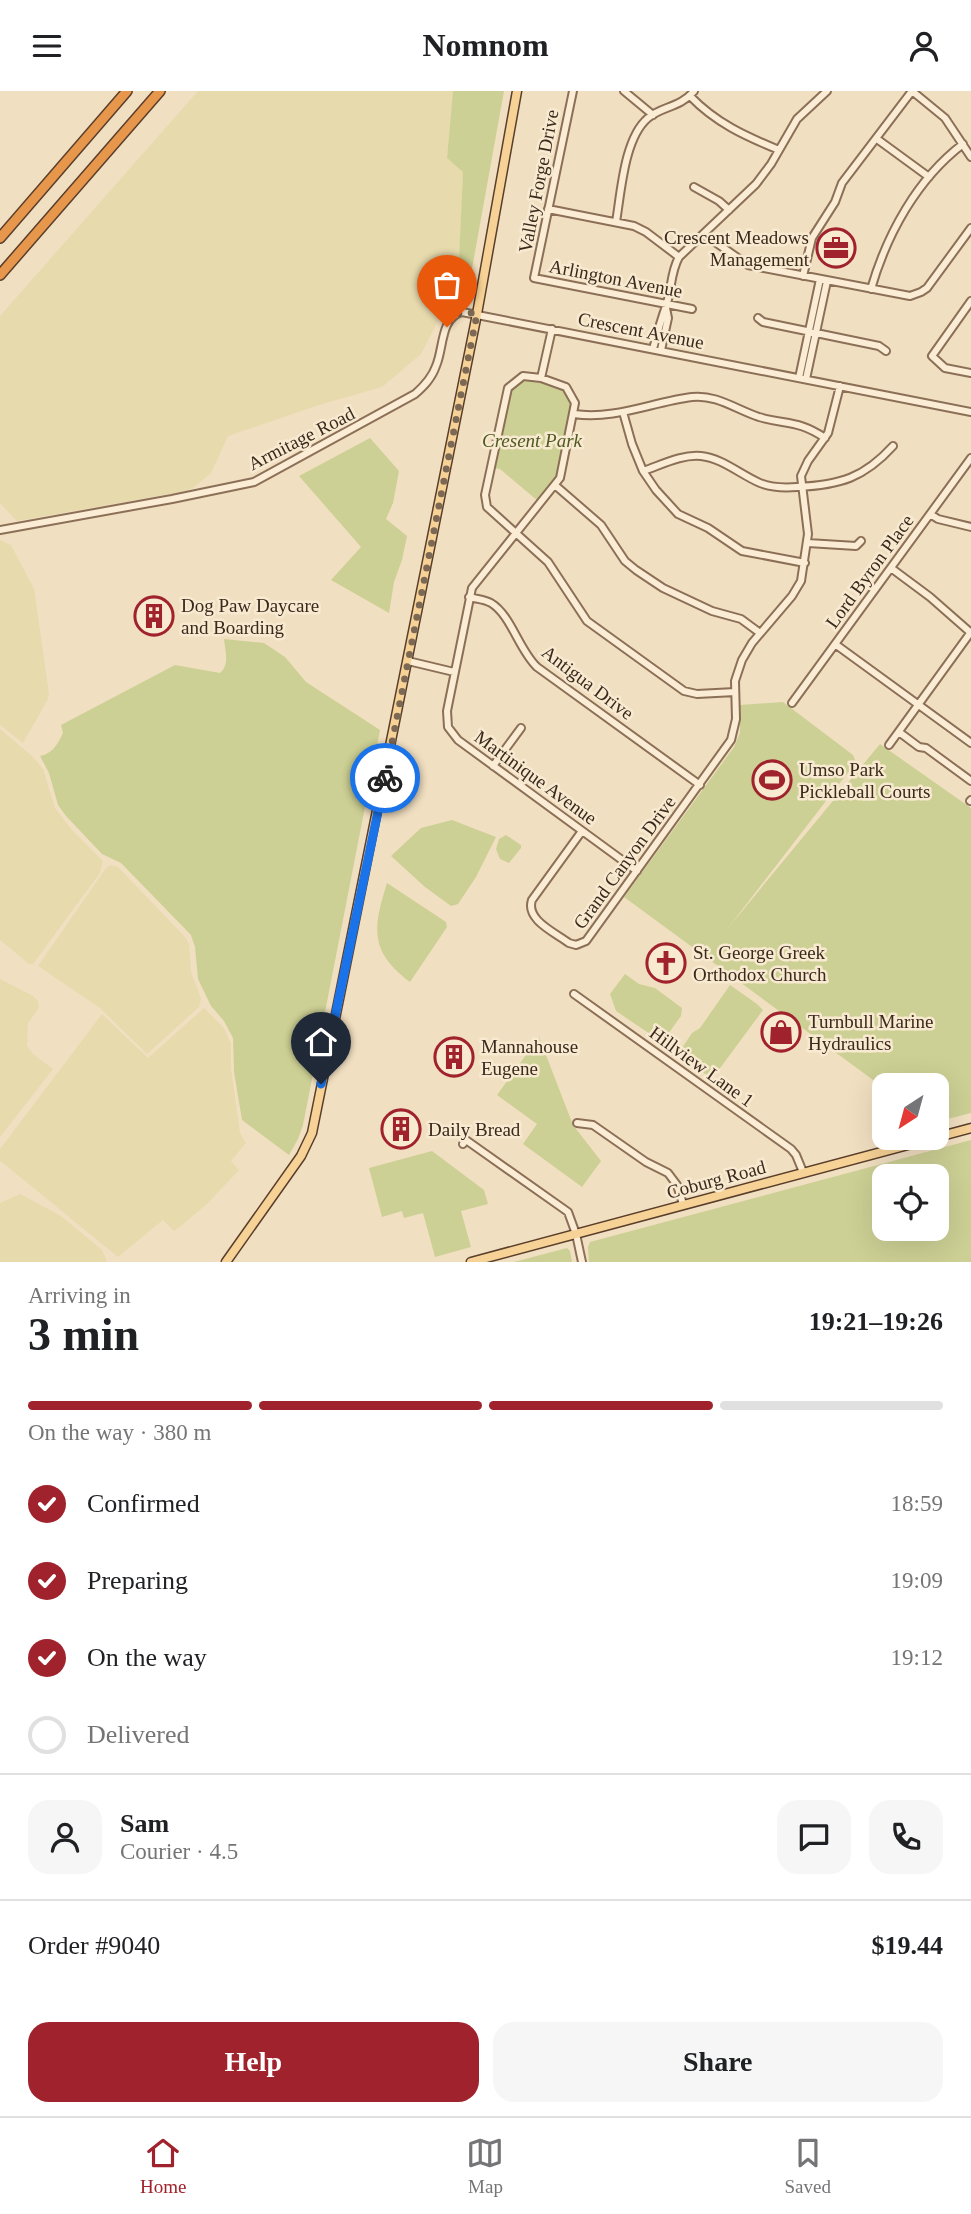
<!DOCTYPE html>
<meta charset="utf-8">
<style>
body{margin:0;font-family:Georgia,serif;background:#f6f6f6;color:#202124;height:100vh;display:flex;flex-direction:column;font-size:26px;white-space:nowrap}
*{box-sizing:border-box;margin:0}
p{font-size:23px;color:#757577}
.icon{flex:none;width:38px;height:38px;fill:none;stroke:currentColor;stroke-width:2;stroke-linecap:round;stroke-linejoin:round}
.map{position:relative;height:1171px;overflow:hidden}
.side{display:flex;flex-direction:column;background:#fff;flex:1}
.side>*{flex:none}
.needle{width:46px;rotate:216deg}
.controls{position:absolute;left:872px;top:982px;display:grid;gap:14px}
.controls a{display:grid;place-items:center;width:77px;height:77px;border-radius:14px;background:#fff;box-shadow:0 7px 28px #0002;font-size:35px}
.pin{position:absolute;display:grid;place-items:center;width:60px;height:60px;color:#fff;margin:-72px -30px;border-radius:50% 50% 50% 0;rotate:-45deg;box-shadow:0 0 7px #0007}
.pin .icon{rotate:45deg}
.courier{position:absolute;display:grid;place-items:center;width:70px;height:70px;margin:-35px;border:5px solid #1a73e8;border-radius:50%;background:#fff;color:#222;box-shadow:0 2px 9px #0007}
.head em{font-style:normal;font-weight:600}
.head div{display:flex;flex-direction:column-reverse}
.head{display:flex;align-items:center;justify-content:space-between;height:119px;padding:0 28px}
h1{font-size:46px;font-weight:600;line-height:52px}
.bar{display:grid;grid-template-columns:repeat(4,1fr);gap:10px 7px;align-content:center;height:84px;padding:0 28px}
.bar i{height:9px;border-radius:5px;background:#e0e0e0}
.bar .active{background:#a0222c}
.bar p{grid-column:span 4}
.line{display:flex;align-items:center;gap:18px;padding:0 28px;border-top:2px solid #e0e0e0}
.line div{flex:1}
.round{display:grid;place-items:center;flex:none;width:74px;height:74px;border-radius:21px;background:#f6f6f6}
ol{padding:0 28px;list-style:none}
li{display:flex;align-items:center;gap:21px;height:77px}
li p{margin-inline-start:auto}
li .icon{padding:7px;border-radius:50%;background:#a0222c;color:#fff;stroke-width:4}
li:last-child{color:#757577}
li i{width:38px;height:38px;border:4px solid #e0e0e0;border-radius:50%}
.primary-button{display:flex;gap:14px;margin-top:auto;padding:14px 28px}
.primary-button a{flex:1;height:80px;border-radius:21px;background:#a0222c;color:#fff;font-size:28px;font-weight:600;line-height:80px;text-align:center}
.primary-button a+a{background:#f6f6f6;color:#202124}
header{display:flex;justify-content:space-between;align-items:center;height:91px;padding:0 28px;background:#fff;font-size:32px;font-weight:600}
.dock{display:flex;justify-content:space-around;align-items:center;height:98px;border-top:2px solid #e0e0e0;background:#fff;font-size:19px;color:#757577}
.dock a{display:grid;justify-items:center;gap:4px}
.dock .active{color:#a0222c}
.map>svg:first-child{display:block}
.farmland{fill:#e7daad}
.green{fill:#cdd094;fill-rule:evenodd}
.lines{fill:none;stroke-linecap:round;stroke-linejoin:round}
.minor-casing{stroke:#8c6f57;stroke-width:10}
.major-casing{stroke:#593e2c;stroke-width:11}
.highway-casing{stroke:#593e2c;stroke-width:12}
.minor{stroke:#fbedd5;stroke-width:6}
.major{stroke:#f7d296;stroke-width:8}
.highway{stroke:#e7974b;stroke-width:9}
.done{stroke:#7b6956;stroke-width:7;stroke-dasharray:0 12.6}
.route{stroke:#1a73e8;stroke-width:9}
.labels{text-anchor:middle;stroke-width:5;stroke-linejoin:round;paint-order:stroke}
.street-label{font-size:19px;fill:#3b291c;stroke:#f8ead1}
.poi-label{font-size:19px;fill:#3b291c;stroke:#f8ead1;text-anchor:start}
.park-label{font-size:19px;font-style:italic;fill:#4f5921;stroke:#f8ead1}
</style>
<header><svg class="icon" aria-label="menu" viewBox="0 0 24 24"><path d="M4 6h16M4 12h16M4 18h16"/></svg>Nomnom<svg class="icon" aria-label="person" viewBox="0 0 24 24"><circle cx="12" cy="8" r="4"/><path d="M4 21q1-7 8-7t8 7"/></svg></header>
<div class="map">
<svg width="971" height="1171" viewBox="0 0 971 1171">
<rect width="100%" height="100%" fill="#f1dfc1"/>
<!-- farmland -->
<path class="farmland" d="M198,0H453L447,66L463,81L458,191L421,263L382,296L319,314L228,345L211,382L193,397L186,400L17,430L0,412V225Z
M0,449L11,454L34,498L49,603L48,608L23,652L0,634Z
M0,638L33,666L43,678L55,717L72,739L103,770L100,782L33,873H29L0,849Z
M111,774L118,776L185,846L189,853L191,881L201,908L199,916L147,963L100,917L38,875L106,777Z
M0,888L33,905L38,910L39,917L28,932L27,955L33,963L53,978L0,1046Z
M204,917L224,937L231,953V977L240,1042L246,1052L231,1070L239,1079L208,1112L181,1135L174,1140L163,1129L118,1166L3,1072L0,1070V1058L102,923L148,967Z
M20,1103L61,1125L102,1159L107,1171H0V1112Z"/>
<!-- green -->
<path class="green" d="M453,0H504L466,211L453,216L458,191L463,81L447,67Z
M528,288L561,298L567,304L571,316L557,386L538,410L500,378L493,377L508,305L518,292Z
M370,347L399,380L393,412L386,428L407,445L402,469L394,491L389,522L331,489L361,456L299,385Z
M224,548L264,552L285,566L306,591L380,639L303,1034L298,1048L289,1064L242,1029L234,981L233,947L224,930L211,915L198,888L195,856L191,844L121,772L102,763L66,725L58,714L49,682L40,665C52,663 58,653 63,642L61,634L175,574L220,582C230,574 225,559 224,548Z
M783,611L853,664L856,671L728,837L880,653L971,717V1022L936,1031V994H884V997L624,806L734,656L740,642V614Z
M452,729L496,746L476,786L458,813L451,815L425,796L391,765L421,737Z
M506,744L521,754V757L509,772L500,768L496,758L499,748Z
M387,792L446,831L447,836L410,891C369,860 373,837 387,792Z
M625,883L639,893L655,897L682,917L681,925L668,943L660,946L650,943L616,920L610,903Z
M730,894L757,913L763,919L712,988L685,968L682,957L692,942L700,937Z
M539,946L573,1034L601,1070L582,1096L523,1053L537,1033L497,1004Z
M971,1049V1171H589L588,1156L590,1151ZM884,1085H936V1138H884Z
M432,1060L484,1099L488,1113L461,1120L471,1156L435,1166L423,1122L404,1127L402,1120L382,1126L369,1077Z
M567,1157L570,1160L572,1171H514Z"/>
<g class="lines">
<!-- minor casing -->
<g class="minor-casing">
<path id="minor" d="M573,0L534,187L692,218
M624,0L653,24
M912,0L945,27L971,66
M690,5C716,32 745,45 779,59
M877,48L929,86
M694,96L719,110L729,119
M548,118L634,135L646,141L679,166
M616,131C621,102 624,47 648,27C662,15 680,17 694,0
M705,144L748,174L910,205L921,201L927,197L971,137
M803,185L812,147L835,111L842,92L912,0
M871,198C887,143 917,88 963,53
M971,210L932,265L945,277L971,282
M758,227L763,231L879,255L886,260
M552,238L541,287L566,296L575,312L560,387L472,497L447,620L448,636L458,649L637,780
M653,258C657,243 661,229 666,215C672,199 670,182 679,166L756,93L771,73L797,28L827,0
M661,259L668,227L666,217
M541,287L523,285L508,297L485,404L487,416L548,471L587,530L684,600L697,603L735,601
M799,287L820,188
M806,288L827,190
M623,321L632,353L643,380L656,399L678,423L708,437L742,460L805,472
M574,323C615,329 652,311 692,306C716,303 737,319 759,326C787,334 798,329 825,347
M643,380C661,374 682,363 701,365C722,367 741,384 760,392C772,397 784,397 797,396C840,394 864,387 893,355
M556,395L601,434L625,470L636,479L663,497L712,520L741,528L760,542
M930,423L938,428L971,436
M0,439L172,408L254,391L415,303C424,295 432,287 436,275C444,257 440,227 462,221L971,321
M808,452L856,455L861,450
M891,477L930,506L971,542
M469,506C476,508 484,508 491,512C511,524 519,559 537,576L700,694
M835,553L971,652
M408,570L454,581
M792,612L971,367
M899,641L919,656L926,657L971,690
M889,654L971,541
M493,675L521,637
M970,710L971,709
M582,740L532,809C525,829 556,842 569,852L576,854L586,850L731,649L736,628L735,590L742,569L752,552L792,505L801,490L808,443L801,385L808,370L828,342L840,295
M574,903L791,1058L796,1064L803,1081
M577,1032L593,1034L646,1071L668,1082L677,1094L683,1113
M463,1053L466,1049L568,1121L576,1143L582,1171"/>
</g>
<!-- major casing -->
<g class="major-casing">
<path id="major" d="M226,1171L301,1065L312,1042L477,223L517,0
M471,1171L971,1037"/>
</g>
<!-- highway casing -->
<g class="highway-casing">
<path id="highway" d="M0,147L127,0
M0,184L160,0"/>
</g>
<!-- minor -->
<use href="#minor" class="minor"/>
<!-- major -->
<use href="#major" class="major"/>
<!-- highway -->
<use href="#highway" class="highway"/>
</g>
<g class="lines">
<!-- done -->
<path class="done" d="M385,687L477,223C463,220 451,220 447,236"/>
<!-- route -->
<path class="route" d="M321,993L385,687"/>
</g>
<!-- icons -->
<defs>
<g id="office-ring" transform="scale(2.0125)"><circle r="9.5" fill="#f8ead1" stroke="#a0222c" stroke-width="1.5"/><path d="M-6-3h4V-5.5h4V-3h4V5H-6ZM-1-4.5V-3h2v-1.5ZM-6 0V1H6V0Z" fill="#a0222c"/></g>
<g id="building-ring" transform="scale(2.0125)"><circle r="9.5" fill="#f8ead1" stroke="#a0222c" stroke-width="1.5"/><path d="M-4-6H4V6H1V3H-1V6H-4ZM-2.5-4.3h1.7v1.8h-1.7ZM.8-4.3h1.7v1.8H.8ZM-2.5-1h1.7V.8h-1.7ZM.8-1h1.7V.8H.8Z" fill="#a0222c"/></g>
<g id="stadium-ring" transform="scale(2.0125)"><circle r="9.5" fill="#f8ead1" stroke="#a0222c" stroke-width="1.5"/><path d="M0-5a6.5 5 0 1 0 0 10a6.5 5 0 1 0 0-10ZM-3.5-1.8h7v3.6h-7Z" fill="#a0222c"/></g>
<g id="church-ring" transform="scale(2.0125)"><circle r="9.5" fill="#f8ead1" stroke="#a0222c" stroke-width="1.5"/><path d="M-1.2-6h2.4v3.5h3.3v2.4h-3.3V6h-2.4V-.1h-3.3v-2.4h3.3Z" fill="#a0222c"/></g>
<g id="shop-ring" transform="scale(2.0125)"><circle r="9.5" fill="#f8ead1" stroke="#a0222c" stroke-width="1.5"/><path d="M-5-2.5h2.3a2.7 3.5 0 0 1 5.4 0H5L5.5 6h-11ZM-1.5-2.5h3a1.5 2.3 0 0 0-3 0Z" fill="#a0222c"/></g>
</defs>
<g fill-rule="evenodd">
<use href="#office-ring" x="836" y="157"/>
<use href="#building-ring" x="154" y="525"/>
<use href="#stadium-ring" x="772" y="689"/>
<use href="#church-ring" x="666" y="872"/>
<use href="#shop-ring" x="781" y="941"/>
<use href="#building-ring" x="454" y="966"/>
<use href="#building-ring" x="401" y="1038"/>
</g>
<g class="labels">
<!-- street labels -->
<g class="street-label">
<text transform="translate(538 90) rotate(-79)" y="7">Valley Forge Drive</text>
<text transform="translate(616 187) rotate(11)" y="7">Arlington Avenue</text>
<text transform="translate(641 239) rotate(11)" y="7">Crescent Avenue</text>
<text transform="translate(301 347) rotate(-27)" y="7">Armitage Road</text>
<text transform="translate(869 480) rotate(-54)" y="7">Lord Byron Place</text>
<text transform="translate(588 591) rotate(37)" y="7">Antigua Drive</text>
<text transform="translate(536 686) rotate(36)" y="7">Martinique Avenue</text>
<text transform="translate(624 771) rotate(-54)" y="7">Grand Canyon Drive</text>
<text transform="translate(702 975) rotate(36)" y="7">Hillview Lane 1</text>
<text transform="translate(716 1088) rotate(-15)" y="7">Coburg Road</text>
</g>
<!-- poi labels -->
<g class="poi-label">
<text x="809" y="153" text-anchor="end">Crescent Meadows<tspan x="809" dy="22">Management</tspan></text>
<text x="181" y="521">Dog Paw Daycare<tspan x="181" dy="22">and Boarding</tspan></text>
<text x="799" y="685">Umso Park<tspan x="799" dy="22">Pickleball Courts</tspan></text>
<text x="693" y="868">St. George Greek<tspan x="693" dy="22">Orthodox Church</tspan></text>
<text x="808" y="937">Turnbull Marine<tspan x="808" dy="22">Hydraulics</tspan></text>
<text x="481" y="962">Mannahouse<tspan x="481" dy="22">Eugene</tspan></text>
<text x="428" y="1045">Daily Bread</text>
</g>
<!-- park labels -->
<g class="park-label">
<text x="532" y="356">Cresent Park</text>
</g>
</g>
</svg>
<div class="controls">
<a><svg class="needle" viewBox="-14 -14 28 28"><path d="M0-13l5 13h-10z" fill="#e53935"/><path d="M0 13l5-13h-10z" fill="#757577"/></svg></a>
<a><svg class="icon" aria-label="locate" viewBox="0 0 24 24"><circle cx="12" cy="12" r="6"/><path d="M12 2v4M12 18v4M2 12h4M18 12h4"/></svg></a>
</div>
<div class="pin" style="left:447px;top:236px;background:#ea580c"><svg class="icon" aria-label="bag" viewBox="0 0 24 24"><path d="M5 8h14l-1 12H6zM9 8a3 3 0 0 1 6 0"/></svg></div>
<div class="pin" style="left:321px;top:993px;background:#1f2937"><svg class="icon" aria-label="home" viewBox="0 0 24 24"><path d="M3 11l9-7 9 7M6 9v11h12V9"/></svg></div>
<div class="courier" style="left:385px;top:687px"><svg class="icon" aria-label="bike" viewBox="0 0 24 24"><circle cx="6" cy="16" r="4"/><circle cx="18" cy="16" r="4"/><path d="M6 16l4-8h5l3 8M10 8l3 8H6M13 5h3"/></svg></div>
</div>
<section class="side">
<div class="head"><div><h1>3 min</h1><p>Arriving in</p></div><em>19:21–19:26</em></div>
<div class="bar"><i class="active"></i><i class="active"></i><i class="active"></i><i></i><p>On the way · 380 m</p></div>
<ol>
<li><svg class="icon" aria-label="check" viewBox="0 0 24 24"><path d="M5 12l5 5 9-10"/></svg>Confirmed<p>18:59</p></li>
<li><svg class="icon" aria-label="check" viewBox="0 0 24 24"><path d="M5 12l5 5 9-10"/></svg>Preparing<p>19:09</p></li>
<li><svg class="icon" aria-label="check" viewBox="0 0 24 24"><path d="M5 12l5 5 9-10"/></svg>On the way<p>19:12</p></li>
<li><i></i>Delivered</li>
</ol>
<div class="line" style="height:126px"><a class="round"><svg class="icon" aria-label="person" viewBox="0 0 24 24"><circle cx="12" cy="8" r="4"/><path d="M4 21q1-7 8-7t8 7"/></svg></a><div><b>Sam</b><p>Courier · 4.5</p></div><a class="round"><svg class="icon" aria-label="chat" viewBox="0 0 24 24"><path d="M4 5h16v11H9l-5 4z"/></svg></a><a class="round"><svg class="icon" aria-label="phone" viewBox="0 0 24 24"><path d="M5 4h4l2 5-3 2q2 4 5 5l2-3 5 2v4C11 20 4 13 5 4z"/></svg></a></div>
<div class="line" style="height:91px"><div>Order #9040</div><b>$19.44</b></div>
<div class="primary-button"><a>Help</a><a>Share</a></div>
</section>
<nav class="dock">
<a class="active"><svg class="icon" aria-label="home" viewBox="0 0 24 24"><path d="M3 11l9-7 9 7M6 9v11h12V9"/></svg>Home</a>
<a><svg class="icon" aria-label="map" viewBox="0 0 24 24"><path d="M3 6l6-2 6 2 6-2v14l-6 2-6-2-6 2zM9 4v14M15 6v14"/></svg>Map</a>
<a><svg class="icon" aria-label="saved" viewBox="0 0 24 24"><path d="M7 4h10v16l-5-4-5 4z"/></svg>Saved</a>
</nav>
